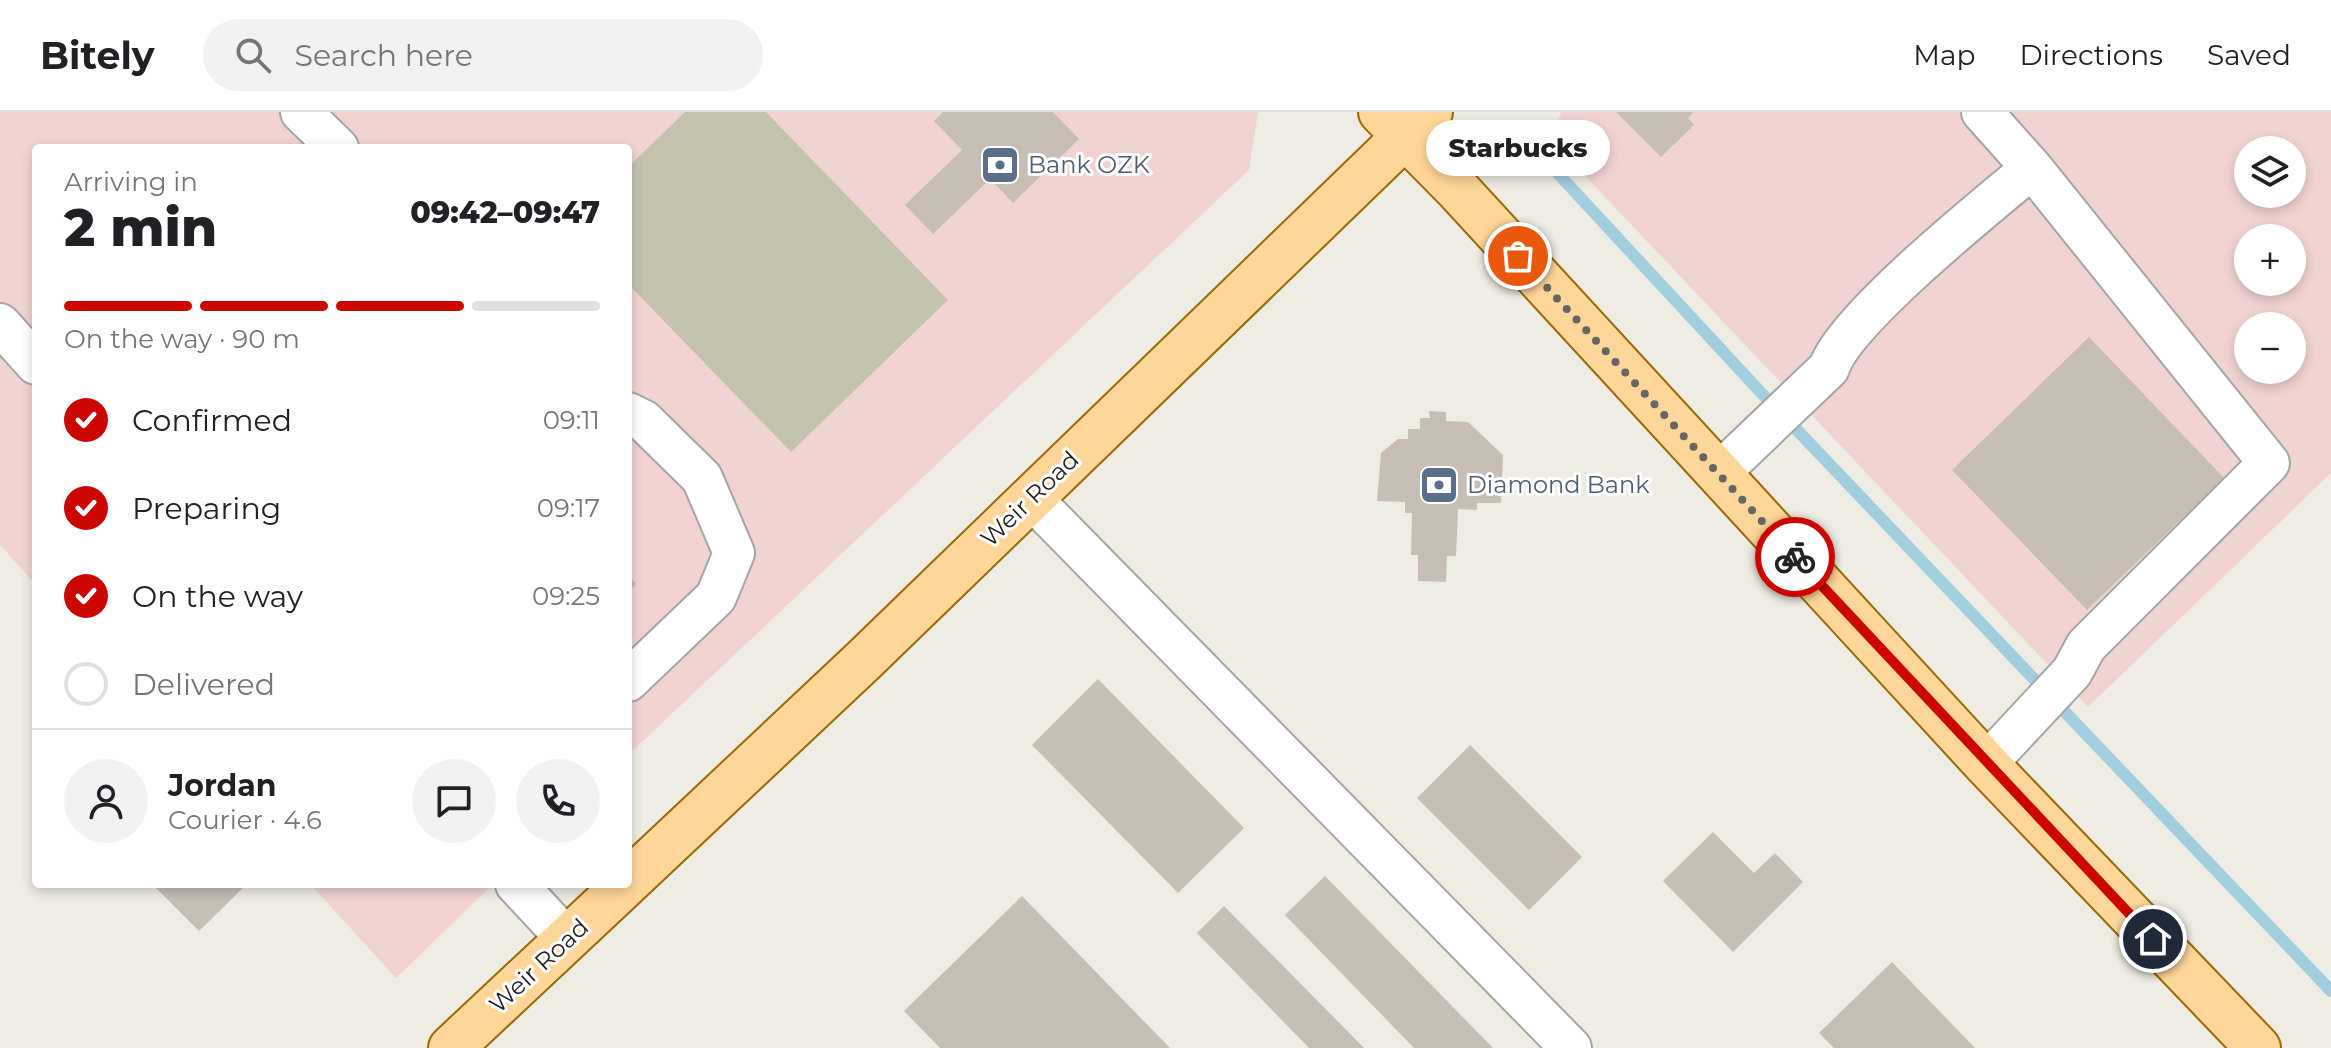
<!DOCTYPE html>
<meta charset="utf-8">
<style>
body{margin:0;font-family:Montserrat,sans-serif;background:#f2f2f2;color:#202124;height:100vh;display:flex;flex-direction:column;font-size:30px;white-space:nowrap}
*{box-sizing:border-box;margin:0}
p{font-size:26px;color:#757577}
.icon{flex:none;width:44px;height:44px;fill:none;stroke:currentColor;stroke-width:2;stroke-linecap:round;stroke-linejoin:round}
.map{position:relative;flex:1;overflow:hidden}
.drawer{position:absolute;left:32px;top:32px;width:600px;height:744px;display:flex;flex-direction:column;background:#fff;border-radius:8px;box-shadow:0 4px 12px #0003}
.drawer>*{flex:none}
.controls{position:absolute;left:2234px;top:24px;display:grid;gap:16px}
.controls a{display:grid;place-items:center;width:72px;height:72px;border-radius:50%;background:#fff;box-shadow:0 4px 12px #0003;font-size:40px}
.pin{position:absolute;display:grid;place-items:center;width:68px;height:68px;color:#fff;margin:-34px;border:4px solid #fff;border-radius:50%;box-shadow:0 2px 8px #0007}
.courier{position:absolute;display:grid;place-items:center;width:80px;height:80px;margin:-40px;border:6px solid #cc0600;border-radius:50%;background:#fff;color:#222;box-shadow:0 2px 10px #0007}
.bubble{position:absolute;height:56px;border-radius:28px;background:#fff;box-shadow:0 4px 12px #0003;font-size:26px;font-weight:800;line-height:56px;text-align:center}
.headline em{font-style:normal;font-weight:800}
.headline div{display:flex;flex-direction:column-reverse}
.headline{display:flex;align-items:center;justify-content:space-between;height:136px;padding:0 32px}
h1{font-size:52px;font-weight:800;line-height:60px}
.bar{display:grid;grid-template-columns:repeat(4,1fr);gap:12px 8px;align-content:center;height:96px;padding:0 32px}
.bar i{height:10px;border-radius:6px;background:#e0e0e0}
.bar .selected{background:#cc0600}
.bar p{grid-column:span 4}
.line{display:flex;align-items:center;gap:20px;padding:0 32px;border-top:2px solid #e0e0e0}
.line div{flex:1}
.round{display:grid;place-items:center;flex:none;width:84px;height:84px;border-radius:42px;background:#f2f2f2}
ol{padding:0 32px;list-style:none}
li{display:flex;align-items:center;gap:24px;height:88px}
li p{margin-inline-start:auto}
li .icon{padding:8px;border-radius:50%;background:#cc0600;color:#fff;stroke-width:4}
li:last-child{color:#757577}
li i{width:44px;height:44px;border:4px solid #e0e0e0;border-radius:50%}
header{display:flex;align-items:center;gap:48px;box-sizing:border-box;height:112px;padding:0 40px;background:#fff;border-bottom:2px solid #e0e0e0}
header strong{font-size:38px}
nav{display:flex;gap:44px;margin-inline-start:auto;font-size:28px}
.search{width:560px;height:72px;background:#f2f2f2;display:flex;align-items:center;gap:20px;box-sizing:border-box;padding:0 28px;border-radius:44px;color:#757577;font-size:30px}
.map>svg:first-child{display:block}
.commercial{fill:#f1d4d2;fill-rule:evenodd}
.construction{fill:#c4c4ae}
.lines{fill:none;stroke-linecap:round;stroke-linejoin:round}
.stream{stroke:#a2cfdf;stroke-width:12}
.building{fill:#c7beb6}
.minor-casing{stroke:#a5a5a5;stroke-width:44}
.major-casing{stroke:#986900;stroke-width:48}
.minor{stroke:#fff;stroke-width:40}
.major{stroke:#ffd699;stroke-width:44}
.done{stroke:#676663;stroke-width:8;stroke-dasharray:0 14.4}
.route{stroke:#cc0600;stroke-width:10}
.labels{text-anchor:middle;stroke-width:6;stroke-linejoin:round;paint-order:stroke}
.service-label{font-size:24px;fill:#4e5e75;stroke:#fff;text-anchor:start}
.street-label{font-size:24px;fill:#1e1e1e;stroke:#fff}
</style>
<header>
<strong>Bitely</strong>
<div class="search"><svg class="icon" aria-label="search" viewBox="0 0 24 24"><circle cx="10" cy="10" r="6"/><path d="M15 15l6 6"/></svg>Search here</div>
<nav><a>Map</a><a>Directions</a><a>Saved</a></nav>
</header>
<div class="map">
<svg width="2331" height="936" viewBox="0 0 2331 936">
<rect width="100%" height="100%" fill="#efece3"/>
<!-- commercial -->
<path class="commercial" d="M0,0H1258L1249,58L628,643V36H36V473L0,433Z
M1561,0H2331V361L2088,595L1553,30ZM2248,38H2292V82H2248ZM2248,126H2292V170H2248ZM2248,214H2292V258H2248Z
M310,772H493L396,866Z"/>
<!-- construction -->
<path class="construction" d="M685,0H766L948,188L791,340L628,172V55Z"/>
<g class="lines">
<!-- stream -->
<path class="stream" d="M1538,40L1766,286
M1796,317L2035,568
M2064,599L2331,879"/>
</g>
<!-- building -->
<path class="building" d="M943,0H1053L1079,27L1013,91L990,67L933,122L905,93L962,38L934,9Z
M1616,0H1694L1688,6L1694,13L1661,45Z
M2089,225L2224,366L2087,498L1952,358Z
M1429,299L1446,300V309L1468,310L1503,343L1501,391H1477V398L1458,397L1456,444H1447L1446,470L1418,469V443H1411L1412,401H1405V390L1377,389L1381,341L1398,327H1408V317H1420V306H1430Z
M628,463L636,472L628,480Z
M1098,567L1244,716L1178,781L1032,633Z
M1470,633L1582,745L1529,798L1417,686Z
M1713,720L1754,761L1775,741L1803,770L1733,840L1663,769Z
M1325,764L1493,936H1414L1285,803Z
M152,772H247L199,819Z
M1022,784L1170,936H940L904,899Z
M1224,794L1364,936H1309L1197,821Z
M1892,850L1975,936H1834L1819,921Z"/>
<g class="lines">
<!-- minor casing -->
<g class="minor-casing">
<path id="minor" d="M301,0L338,36
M1982,0L2032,56L2269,351L2086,534L2072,560L1986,652
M0,212L36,252
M628,301L644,309L702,366L734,441L716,485L628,569
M1718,362L1829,256C1844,208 1988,93 2032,56
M1031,386L1571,936
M516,772L567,827"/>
</g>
<!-- major casing -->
<g class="major-casing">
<path id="major" d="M1381,0L1458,78L1986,652L2258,936
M628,770L863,549L1430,0
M451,936L626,772"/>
</g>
<!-- minor -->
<use href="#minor" class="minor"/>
<!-- major -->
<use href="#major" class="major"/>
</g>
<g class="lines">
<!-- done -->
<path class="done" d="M1518,144L1795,445"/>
<!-- route -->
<path class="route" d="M1795,445L2153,827"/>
</g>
<!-- icons -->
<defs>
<g id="bank-square" transform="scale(2)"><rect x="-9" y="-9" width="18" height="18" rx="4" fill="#5c6f8a" stroke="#fff"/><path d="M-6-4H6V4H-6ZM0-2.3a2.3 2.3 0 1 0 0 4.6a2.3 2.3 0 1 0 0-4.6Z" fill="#fff"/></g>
</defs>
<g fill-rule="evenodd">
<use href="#bank-square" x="1000" y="53"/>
<use href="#bank-square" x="1439" y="373"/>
</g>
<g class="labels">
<!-- service labels -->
<g class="service-label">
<text x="1028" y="61">Bank OZK</text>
<text x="1467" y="381">Diamond Bank</text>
</g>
<!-- street labels -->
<g class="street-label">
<text transform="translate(1030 387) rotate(-44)" y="8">Weir Road</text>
<text transform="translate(539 854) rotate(-43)" y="8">Weir Road</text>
</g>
</g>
</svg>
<div class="controls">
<a><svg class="icon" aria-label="layers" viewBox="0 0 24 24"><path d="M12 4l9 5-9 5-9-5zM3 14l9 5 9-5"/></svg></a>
<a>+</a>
<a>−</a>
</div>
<div class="pin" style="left:1518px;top:144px;background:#ea580c"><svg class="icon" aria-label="bag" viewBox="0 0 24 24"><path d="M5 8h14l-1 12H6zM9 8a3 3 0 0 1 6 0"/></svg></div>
<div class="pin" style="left:2153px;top:827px;background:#1f2937"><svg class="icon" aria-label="home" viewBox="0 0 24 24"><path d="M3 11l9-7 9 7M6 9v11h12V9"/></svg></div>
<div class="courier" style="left:1795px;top:445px"><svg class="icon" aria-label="bike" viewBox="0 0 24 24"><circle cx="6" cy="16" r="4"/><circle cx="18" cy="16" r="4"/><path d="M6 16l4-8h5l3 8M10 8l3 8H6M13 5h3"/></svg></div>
<div class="bubble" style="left:1426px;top:8px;width:184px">Starbucks</div>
<section class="drawer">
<div class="headline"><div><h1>2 min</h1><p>Arriving in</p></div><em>09:42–09:47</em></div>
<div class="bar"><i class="selected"></i><i class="selected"></i><i class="selected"></i><i></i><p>On the way · 90 m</p></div>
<ol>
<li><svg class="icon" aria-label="check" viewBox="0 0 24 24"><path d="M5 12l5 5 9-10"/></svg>Confirmed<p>09:11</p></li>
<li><svg class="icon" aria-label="check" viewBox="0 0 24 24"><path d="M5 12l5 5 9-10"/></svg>Preparing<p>09:17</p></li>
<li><svg class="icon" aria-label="check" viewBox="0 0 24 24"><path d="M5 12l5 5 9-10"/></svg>On the way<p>09:25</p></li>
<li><i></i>Delivered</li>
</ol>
<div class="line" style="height:144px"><a class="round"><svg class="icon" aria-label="person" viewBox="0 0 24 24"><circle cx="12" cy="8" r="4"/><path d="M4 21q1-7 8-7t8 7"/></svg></a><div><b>Jordan</b><p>Courier · 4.6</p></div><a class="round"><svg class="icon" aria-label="chat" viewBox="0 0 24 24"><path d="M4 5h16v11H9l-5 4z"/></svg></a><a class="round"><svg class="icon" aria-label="phone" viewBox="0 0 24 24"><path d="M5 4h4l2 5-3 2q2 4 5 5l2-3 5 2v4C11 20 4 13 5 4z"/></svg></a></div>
</section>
</div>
